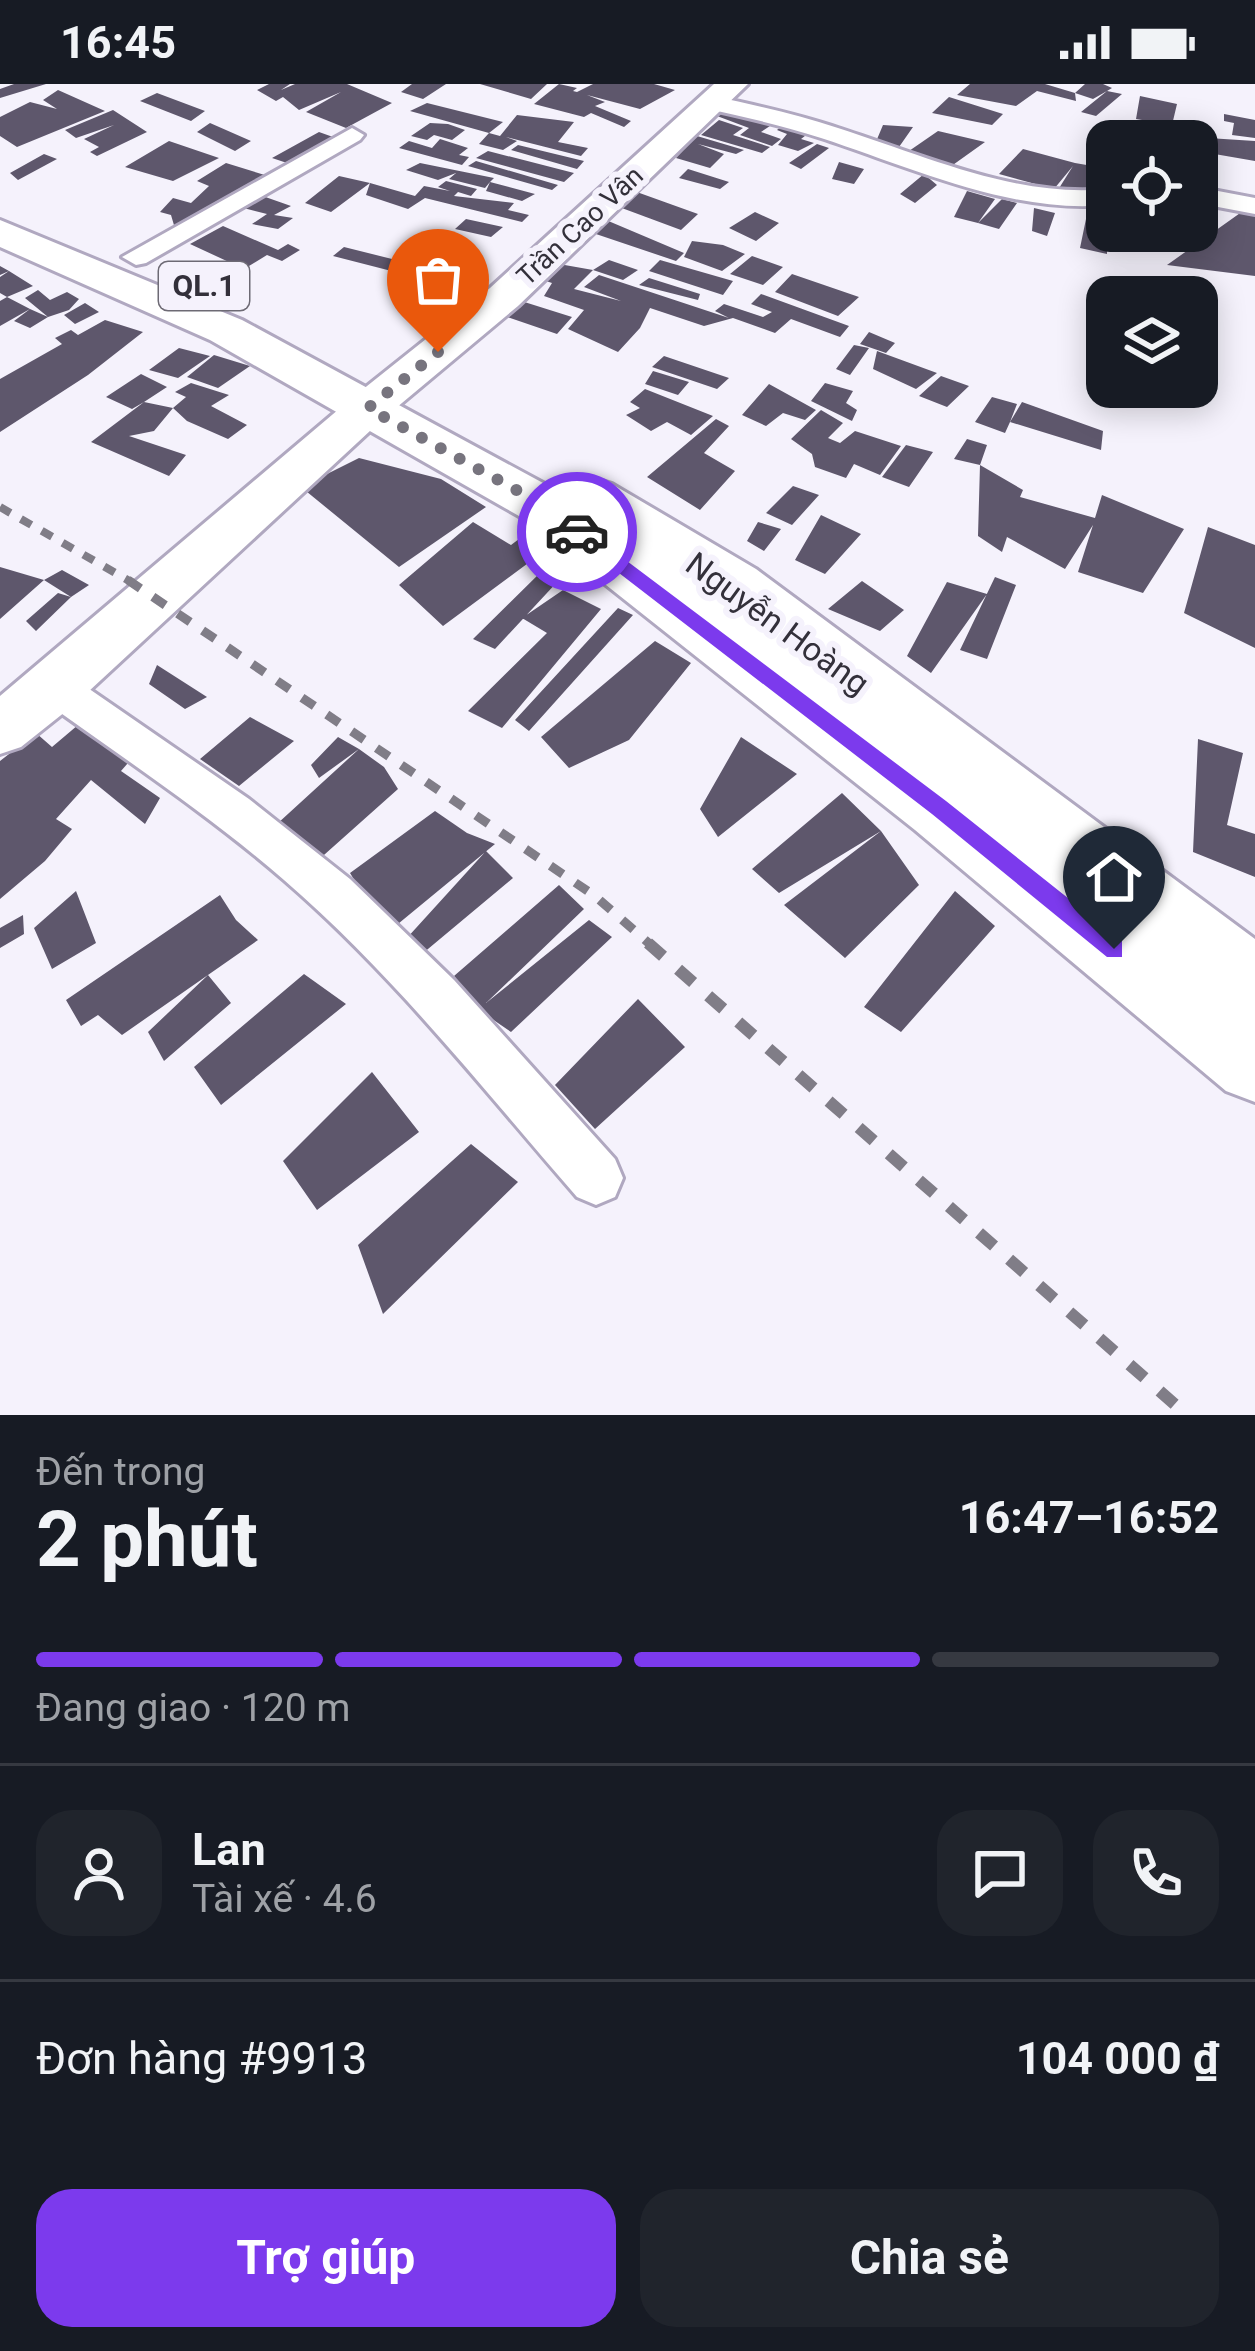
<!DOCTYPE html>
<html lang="vi">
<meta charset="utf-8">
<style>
body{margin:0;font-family:Roboto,sans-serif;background:#20242c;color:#f1f3f6;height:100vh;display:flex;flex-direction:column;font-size:45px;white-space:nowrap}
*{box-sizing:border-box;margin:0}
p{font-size:39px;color:#9ea1a6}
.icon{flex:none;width:66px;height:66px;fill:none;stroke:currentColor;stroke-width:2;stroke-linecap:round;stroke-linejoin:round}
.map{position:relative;height:1331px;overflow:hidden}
.sheet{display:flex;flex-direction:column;background:#171b24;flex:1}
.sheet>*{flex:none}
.tools{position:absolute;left:1086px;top:36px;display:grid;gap:24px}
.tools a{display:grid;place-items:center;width:132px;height:132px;border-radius:24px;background:#171b24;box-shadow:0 6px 30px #0003;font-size:60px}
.pin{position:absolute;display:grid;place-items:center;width:102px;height:102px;color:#fff;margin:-123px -51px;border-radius:50% 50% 50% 0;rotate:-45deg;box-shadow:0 0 12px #0007}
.pin .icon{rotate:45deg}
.courier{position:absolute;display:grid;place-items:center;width:120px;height:120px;margin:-60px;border:9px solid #7c3aed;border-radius:50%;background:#fff;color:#222;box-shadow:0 3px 15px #0007}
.overview em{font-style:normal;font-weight:700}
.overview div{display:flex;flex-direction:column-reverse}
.overview{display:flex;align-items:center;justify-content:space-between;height:204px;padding:0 36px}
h1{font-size:78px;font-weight:700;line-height:90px}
.bar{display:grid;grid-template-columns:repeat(4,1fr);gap:18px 12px;align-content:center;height:144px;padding:0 36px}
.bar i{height:15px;border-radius:9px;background:#363941}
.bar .selected{background:#7c3aed}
.bar p{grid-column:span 4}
.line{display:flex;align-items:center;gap:30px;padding:0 36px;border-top:3px solid #363941}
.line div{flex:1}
.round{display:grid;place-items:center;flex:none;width:126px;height:126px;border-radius:36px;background:#20242c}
.primary-button{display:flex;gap:24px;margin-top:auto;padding:24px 36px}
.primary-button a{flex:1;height:138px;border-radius:36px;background:#7c3aed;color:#fff;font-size:48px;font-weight:700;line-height:138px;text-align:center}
.primary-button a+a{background:#20242c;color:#f1f3f6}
.status{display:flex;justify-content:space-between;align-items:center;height:84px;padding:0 60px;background:#171b24;direction:ltr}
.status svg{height:33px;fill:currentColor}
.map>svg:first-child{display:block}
.building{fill:#5e576c}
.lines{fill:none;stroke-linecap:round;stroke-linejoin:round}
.minor-casing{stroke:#b0a8c0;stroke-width:6}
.secondary-casing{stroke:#b0a8c0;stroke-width:6}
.trunk-casing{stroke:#b0a8c0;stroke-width:6}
.minor{fill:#fff;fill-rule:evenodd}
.secondary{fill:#fff;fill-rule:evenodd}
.trunk{fill:#fff;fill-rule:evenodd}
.rail-far2{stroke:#807d87;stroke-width:8;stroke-dasharray:12 12;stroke-linecap:butt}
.rail-far1{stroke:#807d87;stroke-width:9;stroke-dasharray:15 15;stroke-linecap:butt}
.rail{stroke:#807d87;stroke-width:12;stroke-dasharray:20 20;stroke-linecap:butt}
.route{fill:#7c3aed}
.done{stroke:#77747e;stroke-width:12;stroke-dasharray:0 21.6}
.labels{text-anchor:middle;stroke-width:12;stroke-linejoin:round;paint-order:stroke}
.far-street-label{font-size:27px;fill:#33303a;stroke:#f5f2fc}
.shield{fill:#f5f2fc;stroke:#6d6a74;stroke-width:3}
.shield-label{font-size:30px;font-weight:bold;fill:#33303a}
.street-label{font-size:33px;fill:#33303a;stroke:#f5f2fc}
</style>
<div class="status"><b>16:45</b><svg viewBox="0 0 49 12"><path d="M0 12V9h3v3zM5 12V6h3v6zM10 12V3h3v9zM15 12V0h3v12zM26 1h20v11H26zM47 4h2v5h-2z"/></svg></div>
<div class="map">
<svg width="1255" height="1331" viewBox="0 0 1255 1331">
<rect width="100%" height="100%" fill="#f5f2fc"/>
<!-- building -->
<path class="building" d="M14,0H46L0,14V5Z
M269,0H290L281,6L295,0H347L392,19L346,44L306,28L341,8L299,26L283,13L276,17L257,6Z
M412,0H446L423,15L401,8Z
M480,0H547L531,15Z
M559,0L577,4L573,7L577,8L593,0H654L675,6L640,25L587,11L605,18L595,22L631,37L624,43L591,29L584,33L534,20Z
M970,0H1045L1075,9L1076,17L1037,7L1016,22L957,11Z
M1085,0H1103L1112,4L1107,7L1122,10L1096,32L1081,28L1107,7L1093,15L1075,9Z
M58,6L105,27L17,63L0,52V33L30,18L57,25L43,16Z
M157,9L205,27L191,37L140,17Z
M1140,12L1177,20L1172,41L1136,35Z
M949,13L1003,30L992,41L932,29Z
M427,19L503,38L489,49L410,27Z
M727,24L779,36L761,48L781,55L772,62L740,51L749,44L717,32Z
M113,26L147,48L97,72L90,68L99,63L84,55L114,41L76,54L65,46Z
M1224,30L1255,36V54L1232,51L1234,39L1224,37Z
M517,31L574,38L558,58L588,64L581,72L506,53L517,57L503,66L479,60L489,49L500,52Z
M719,36L743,44L733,51L770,63L762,69L701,51Z
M786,38L814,45L801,55L814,59L798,67L778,61L787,50L777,46Z
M210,39L251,57L235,67L197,48Z
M430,39L448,40L465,46L452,56L434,51L427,56L411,52Z
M883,41L913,43L899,63L909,67L875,60Z
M938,47L985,58L950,83L909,67Z
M319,48L333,53L287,79L272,74Z
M697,52L744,66L736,70L698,60L724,70L710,84L676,74Z
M1208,54L1255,57V77L1203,68Z
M440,55L468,64L459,71L469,73L462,81L399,64L409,57L432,64Z
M169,57L219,74L173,97L125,83Z
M817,60L829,64L801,85L789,79Z
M518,61L584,77L577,85L511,66Z
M1023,65L1075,79L1104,84L1082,118L1056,109L1073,82L1054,105L999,90Z
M488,67L574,89L564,98L476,74Z
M44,70L57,75L18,96L10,89Z
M476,77L558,101L552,106L468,82Z
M839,78L864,85L854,100L832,95Z
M226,79L268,92L176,148L171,131L160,128L173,114L191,119L209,102L197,97Z
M420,79L494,94L490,98L535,110L522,117L486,107L490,98L485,104L449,95L456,89L438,96L406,86Z
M688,85L729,98L720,105L679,94Z
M924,90L937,101L915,119L900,110Z
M339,92L370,99L331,128L305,119Z
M446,97L477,105L471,112L458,108L454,112L514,119L508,126L529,131L522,138L425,114L408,125L366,111L370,99L415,112L424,102L450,107L438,103Z
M634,107L698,130L681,146L611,120Z
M967,107L995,115L978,139L954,133Z
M251,108L291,122L274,131L293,134L278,145L252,140L267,130L228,120Z
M1002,115L1017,119L999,145L978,139Z
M1034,124L1055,129L1047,152L1032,147Z
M1243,127L1255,129V192L1167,181Z
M755,128L779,139L756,157L729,144Z
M466,135L503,143L491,153L455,145Z
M1086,135L1107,140V170L1080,164Z
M606,136L684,169L676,177L590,148Z
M223,142L278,166L288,160L300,166L282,177L267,171L244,185L190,160Z
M1139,147H1182L1183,167L1137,156Z
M692,157L723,161L745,170L722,187L684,173Z
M344,163L416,181L407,191L333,172Z
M752,172L783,183L763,201L730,190Z
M609,176L638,186L623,196L593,186Z
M660,176L733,197L723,211L649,187Z
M559,180L593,186L574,205L621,217L584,203L599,191L729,234L715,227L724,220L763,233L772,228L751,220L761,210L849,242L840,253L791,235L775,249L733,234L704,242L650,224L640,244L618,268L568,245L584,226L544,212L552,199L543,196Z
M0,182L9,187L33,202L7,213L0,209V193L9,187L0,191Z
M792,190L859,213L838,232L775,208Z
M649,194L700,210L698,216L639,201Z
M38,206L50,216L67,208L79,215L69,226L48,233L25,214Z
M7,213L30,225L0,242V217Z
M518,216L572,233L557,250L504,232Z
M85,219L99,228L75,240L64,231Z
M30,225L48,233L30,244L14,237Z
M105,236L143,248L88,291L0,348V295L62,260L55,254L71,246L78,251Z
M869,248L895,259L886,269L860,260Z
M854,261L869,264L850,291L836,285Z
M179,264L210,272L178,294L149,286Z
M877,267L937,289L916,305L873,285Z
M214,271L250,282L218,304L187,293Z
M664,272L729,294L717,305L652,283Z
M653,287L689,298L678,311L645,300Z
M141,290L167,303L144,318L173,324L154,347L129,352L186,371L169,392L91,358L144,318L132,325L106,313Z
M941,292L969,302L947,323L919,312Z
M191,299L229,311L211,322L247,341L228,355L187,337L173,324L186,313L175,308Z
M825,299L853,307L846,319L857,326L852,337L811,317Z
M769,300L816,326L805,336L783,329L766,342L742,331Z
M645,305L713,332L691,351L667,338L651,347L626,331L640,324L630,318Z
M992,313L1017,320L1010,338L1022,318L1103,347L1101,366L1010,338L1005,349L975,338Z
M821,326L843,339L828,354L840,359L855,347L901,362L880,391L854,380L846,394L815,383L812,370L791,355Z
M716,335L729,342L704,369L735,387L700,426L647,393Z
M967,355L987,361L980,381L954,375Z
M906,361L933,368L909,403L882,393Z
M359,374L441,395L486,423L399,483L301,403Z
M980,381L1023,406L1020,413L1095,434L1102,411L1184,445L1143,509L1078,488L1093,441L1065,485L1007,453L1002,468L978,452Z
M793,402L819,411L792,441L766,429Z
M821,431L861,450L825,490L795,476Z
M473,438L511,461L519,455L539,471L443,542L399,501Z
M758,438L781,445L764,467L747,457Z
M1208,443L1255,461V564L1184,529Z
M0,483L44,496L0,535Z
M544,485L559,496L495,565L473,555Z
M62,486L89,501L71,513L44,496Z
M995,493L1016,501L987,575L960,566Z
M862,497L904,526L880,547L828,525Z
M947,498L987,510L931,589L907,572Z
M563,506L601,525L502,644L468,627L547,549L522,534Z
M58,509L71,513L36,547L26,537Z
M618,524L633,531L529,647L515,636Z
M655,557L691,579L629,656L569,684L541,653Z
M157,581L207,613L185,625L149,600Z
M91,630L141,664L121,687L160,714L145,740L91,696L56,735L72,745L45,777L0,815V677L36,649L52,663Z
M250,633L294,657L239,702L200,675Z
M338,653L359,665L384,683L398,705L306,787L304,757L277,740L359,665L319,694L311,681Z
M741,653L797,690L718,753L700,725Z
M1198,655L1243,669L1227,741L1255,750V793L1193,768Z
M842,709L881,747L779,809L752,785Z
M435,727L467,749L495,760L387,849L350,789Z
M881,747L919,801L845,874L784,821Z
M486,767L513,794L422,870L406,855Z
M559,801L584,825L486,919L589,836L612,853L511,948L479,926L454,892Z
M76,807L96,859L52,885L34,844Z
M955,807L995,842L901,948L864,923Z
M220,811L236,836L258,856L122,951L98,931L81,942L66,916Z
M23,831L24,850L0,864V844Z
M304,890L346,920L221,1021L194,983Z
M208,891L231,919L164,977L148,948Z
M638,915L685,963L595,1045L555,1001Z
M372,988L419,1048L317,1126L283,1077Z
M471,1060L518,1098L383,1230L358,1161Z"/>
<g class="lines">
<!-- minor casing -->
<g class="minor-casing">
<path id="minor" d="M712,12C755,21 796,30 838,44C923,71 1016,114 1107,105V121C1011,130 910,83 821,54C782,41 743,33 704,24V14Z
M352,44L364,51L360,56L146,179L136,181L122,173Z
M1197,103L1255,114V130L1197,119Z
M55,587L69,591L249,715L350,795L454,896L615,1075L623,1094L615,1113L596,1121L577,1113C483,1005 393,890 284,796C208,730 123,674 41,615L35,603L41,591Z"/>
</g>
<!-- secondary casing -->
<g class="secondary-casing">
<path id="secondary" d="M714,0H748L518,222L384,334L75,620L21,663L0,670V612L352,314L490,204Z"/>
</g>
<!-- trunk casing -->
<g class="trunk-casing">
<path id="trunk" d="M0,136L242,236L567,412L574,400L593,394L612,400L756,485L1255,855V1018L1226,1007L915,746L519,432L210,256L0,163Z"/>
</g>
<!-- minor -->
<use href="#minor" class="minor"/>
<!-- secondary -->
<use href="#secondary" class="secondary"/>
<!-- trunk -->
<use href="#trunk" class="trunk"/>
<!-- rail-far2 -->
<path class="rail-far2" d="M0,423L133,499"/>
<!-- rail-far1 -->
<path class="rail-far1" d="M128,496L595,812L652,862"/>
<!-- rail -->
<path class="rail" d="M648,859L1187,1331"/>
</g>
<!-- route -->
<path class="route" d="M571,444H583L946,717L1122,857V873H1107L932,730L571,452Z"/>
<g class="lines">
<!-- done -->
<path class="done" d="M438,268L368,324L538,418L577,448"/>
</g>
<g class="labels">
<!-- far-street labels -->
<g class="far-street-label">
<text transform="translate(580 142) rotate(-43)" y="9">Trần Cao Vân</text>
</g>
<!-- shield labels -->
<rect class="shield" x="159" y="178" width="90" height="48" rx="9"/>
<g class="shield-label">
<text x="204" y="212">QL.1</text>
</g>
<!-- street labels -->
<g class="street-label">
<text transform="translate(778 539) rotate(36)" y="12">Nguyễn Hoàng</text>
</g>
</g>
</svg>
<div class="tools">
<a><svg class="icon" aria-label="locate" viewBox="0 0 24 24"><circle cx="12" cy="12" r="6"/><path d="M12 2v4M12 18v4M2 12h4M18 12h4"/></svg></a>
<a><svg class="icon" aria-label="layers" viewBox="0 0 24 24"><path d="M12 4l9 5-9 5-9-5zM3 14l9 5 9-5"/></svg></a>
</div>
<div class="pin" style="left:438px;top:268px;background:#ea580c"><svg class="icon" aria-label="bag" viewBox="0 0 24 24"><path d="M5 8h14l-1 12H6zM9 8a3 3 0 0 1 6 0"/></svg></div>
<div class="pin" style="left:1114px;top:865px;background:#1f2937"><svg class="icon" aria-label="home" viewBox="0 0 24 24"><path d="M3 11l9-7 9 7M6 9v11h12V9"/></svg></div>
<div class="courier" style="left:577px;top:448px"><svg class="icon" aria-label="car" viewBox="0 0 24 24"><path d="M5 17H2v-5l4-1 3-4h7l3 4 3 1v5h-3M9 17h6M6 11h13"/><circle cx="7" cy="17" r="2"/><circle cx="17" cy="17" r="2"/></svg></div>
</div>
<section class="sheet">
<div class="overview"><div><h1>2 phút</h1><p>Đến trong</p></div><em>16:47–16:52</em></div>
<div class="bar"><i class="selected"></i><i class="selected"></i><i class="selected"></i><i></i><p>Đang giao · 120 m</p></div>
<div class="line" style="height:216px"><a class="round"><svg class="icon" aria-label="person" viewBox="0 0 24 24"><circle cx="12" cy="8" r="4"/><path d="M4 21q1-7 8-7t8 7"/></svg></a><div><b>Lan</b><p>Tài xế · 4.6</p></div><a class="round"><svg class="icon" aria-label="chat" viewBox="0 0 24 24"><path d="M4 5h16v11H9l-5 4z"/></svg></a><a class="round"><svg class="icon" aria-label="phone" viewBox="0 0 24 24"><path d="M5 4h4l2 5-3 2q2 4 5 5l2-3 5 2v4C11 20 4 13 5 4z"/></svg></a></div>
<div class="line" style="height:156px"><div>Đơn hàng #9913</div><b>104 000 ₫</b></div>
<div class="primary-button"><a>Trợ giúp</a><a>Chia sẻ</a></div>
</section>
